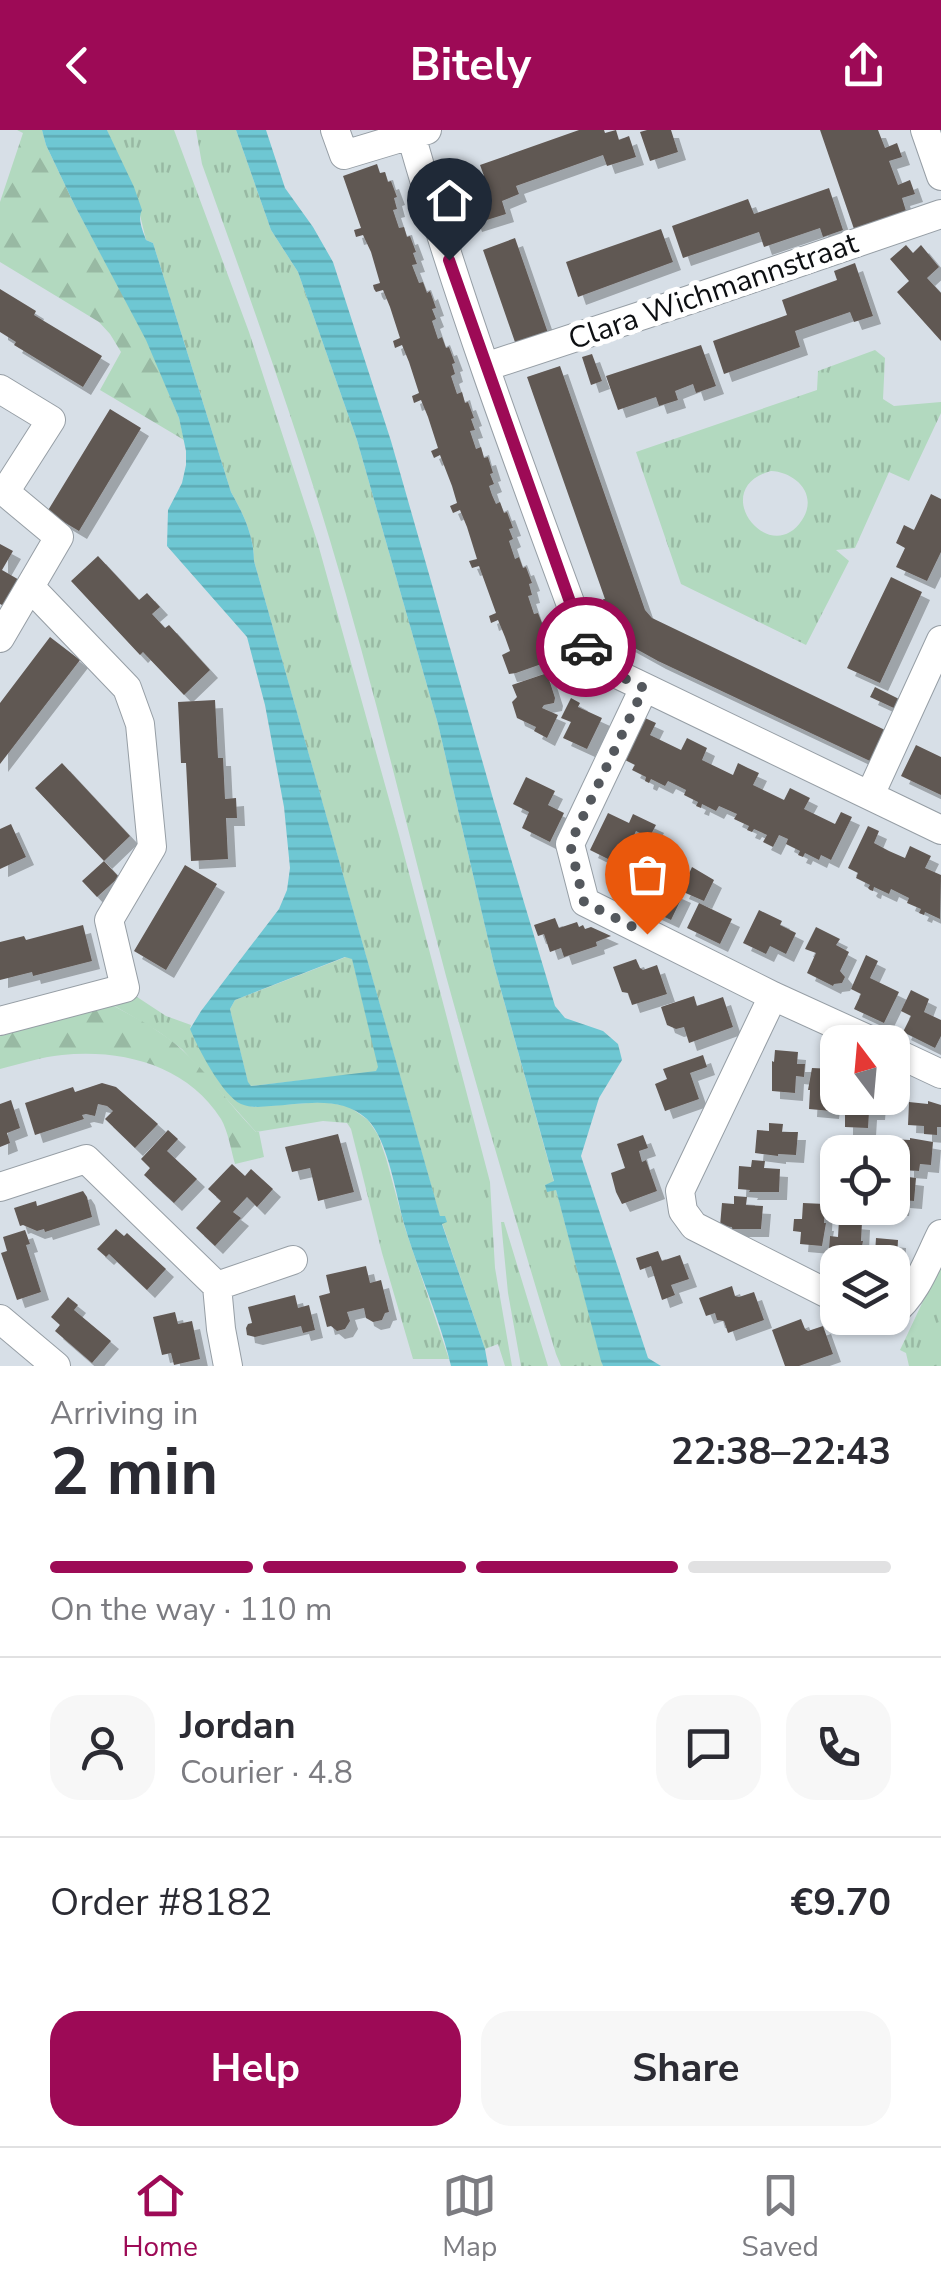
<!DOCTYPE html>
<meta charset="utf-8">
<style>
body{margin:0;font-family:"Nunito Sans",sans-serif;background:#f7f7f7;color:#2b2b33;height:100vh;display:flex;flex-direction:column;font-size:38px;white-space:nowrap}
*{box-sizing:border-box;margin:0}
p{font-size:32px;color:#7c7c81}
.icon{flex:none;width:55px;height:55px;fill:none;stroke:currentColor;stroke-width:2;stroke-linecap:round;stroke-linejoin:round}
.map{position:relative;height:1236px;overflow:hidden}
.sheet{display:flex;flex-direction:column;background:#fff;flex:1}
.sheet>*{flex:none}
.needle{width:65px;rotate:344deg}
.controls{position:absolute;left:820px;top:895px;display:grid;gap:20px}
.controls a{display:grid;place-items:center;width:90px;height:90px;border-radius:20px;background:#fff;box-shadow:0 2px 8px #0004;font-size:50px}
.pin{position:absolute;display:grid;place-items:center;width:85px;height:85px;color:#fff;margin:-102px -42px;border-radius:50% 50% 50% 0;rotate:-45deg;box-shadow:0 0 10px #0007}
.pin .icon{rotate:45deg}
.courier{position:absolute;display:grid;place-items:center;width:100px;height:100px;margin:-50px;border:8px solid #9d0a56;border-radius:50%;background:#fff;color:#222;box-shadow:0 2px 12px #0007}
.head em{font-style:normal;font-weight:700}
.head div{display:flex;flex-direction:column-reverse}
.head{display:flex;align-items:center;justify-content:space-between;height:170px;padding:0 50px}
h1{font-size:65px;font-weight:700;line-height:75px}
.bar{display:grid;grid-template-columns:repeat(4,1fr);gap:15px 10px;align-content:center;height:120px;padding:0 50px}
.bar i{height:12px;border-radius:8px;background:#e1e1e2}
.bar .active{background:#9d0a56}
.bar p{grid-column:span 4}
.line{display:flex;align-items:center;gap:25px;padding:0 50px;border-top:2px solid #e1e1e2}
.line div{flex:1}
.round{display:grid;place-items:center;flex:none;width:105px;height:105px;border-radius:30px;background:#f7f7f7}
.button{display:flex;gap:20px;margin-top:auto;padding:20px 50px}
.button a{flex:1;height:115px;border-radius:30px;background:#9d0a56;color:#fff;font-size:40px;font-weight:700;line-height:115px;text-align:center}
.button a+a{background:#f7f7f7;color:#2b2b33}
header{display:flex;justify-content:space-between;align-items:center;height:130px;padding:0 50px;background:#9d0a56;color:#fff;font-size:45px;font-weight:700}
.tab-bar{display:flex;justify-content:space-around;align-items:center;height:140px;border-top:2px solid #e1e1e2;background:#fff;font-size:28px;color:#7c7c81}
.tab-bar a{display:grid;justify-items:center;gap:5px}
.tab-bar .active{color:#9d0a56}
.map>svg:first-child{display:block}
.grass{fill:url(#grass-tufts);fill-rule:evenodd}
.forest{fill:url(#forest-firs)}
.water{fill:url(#water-rules);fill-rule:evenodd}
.building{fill:#615853;filter:url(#shadow)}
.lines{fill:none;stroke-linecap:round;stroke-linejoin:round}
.street-casing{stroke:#969ea5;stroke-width:30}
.street{stroke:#fff;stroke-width:28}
.done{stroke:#54585d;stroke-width:10;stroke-dasharray:0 18}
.route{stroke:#9d0a56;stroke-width:12}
.labels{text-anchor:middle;stroke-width:10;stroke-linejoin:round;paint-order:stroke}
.street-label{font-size:30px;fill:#0d0f12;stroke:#fff}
</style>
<header><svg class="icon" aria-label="back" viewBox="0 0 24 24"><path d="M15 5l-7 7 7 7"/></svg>Bitely<svg class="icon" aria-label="share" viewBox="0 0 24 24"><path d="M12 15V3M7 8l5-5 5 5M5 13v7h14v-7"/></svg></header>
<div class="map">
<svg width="941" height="1236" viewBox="0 0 941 1236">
<defs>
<pattern id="grass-tufts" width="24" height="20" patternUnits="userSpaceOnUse" patternTransform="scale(2.5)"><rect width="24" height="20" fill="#b2d9bf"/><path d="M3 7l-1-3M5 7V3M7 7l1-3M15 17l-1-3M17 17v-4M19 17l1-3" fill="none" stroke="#98b9a3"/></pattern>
<pattern id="forest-firs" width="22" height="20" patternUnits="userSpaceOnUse" patternTransform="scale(2.5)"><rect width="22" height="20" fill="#b2d9bf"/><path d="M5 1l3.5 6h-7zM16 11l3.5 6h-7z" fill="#98b9a3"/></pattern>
<pattern id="water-rules" width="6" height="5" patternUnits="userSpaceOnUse" patternTransform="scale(2.5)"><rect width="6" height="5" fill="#6ec7d3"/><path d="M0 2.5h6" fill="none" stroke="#5eaab4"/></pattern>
<filter id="shadow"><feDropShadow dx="8" dy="8" stdDeviation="0" flood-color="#0004"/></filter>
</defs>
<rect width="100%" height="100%" fill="#d7dfe7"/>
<!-- grass -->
<path class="grass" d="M107,0H174L249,202L318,414L399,705L490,1052L495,1138L512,1236H505L498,1214L485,1219L442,1093L445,1086L440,1087L254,431C254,406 243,383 231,362L153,113L146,110L140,85Z
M196,0H236L271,100L298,142L357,310L438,594L494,835L554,1052L545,1055L556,1060L603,1236H561L556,1224C518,1099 481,973 446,846C407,699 373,552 329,407C291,281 246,157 202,34Z
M875,220L885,228L883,269L894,276L941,272V283L909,351L889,342L855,418L836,420L849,431L806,515L681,454L636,322L817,260L818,241ZM771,341C795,342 819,364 802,390C770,439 706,359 771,341Z
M346,827L352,828L379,937L376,942L251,956L248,953L230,879L235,870Z
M134,865L166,886L191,895L190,899L252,977L323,972L348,976L368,990L378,1005L386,1028L405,1098L449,1229H413L382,1123L351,999L347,993L323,991L256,1002L182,919L159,902L113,875L135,869Z
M501,1092H504L548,1236H521L508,1163Z
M941,1133V1236H909L906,1223L900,1220Z"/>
<!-- forest -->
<path class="forest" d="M17,0H42L46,15L75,76L147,210L179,288L184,310L100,260L121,222L110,204L99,192L0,132V72L23,3Z
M112,875C136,888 160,900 180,918C207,941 230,976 256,1002H259L264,1027L235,1034C231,1020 228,1001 221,989C187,935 122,919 62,925C41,927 20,934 0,939V906Z"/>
<!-- water -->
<path class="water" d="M42,0H107L134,57L142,80C137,89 143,101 146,110L153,113L231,362C243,383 254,406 254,431L440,1086H445L447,1092L442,1094L485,1219L488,1236H451C440,1189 419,1144 405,1097C396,1067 389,1011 367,989C341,965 304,974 271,976C261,977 251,978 241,974C222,965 198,918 190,899L201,881L279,779L287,760L290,738L284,677L265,575L247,507L167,416L168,380L182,353L186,335V321L179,288L146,210L75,76L46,15ZM345,827L352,829L378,937L376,941L251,956L248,952L230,879L235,870Z
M236,0H266L285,58L313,97L333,132L391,311L494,672L555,876L565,888L603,901L618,914L622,930L599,968L581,1026L648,1228L661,1236H603L601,1231L556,1060L547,1062L545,1055L554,1051L494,835L438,594L357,310L298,142L271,100Z"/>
<!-- building -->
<path class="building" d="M579,0H604L605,3L616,0L619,10L629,6L636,27L607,36L603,25L516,56L519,64L502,71L506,84L474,94L464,64L477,59L474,50L484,46L480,35Z
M647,0H671L678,22L650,31L640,2Z
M820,0H878L885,18L897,13L902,27L889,31L898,55L910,50L915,64L902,68L906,81L854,99Z
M377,34L380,43L385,42L388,52L391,51L397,67L394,68L397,79L393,80L399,98L404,97L407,107L410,106L416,122L413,123L417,134L412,135L419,153L423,152L427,163L430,161L436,178L432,179L436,189L432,191L438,209L442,207L446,218L449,217L455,233L452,234L455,244L451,246L457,264L462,262L465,273L468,272L474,288L471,289L475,300L470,301L476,319L481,317L484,328L488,327L493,343L490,344L494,354L489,356L492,365L496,374L500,372L504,383L507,382L513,398L509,399L513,409L509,411L515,429L519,427L523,438L526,437L532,453L529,454L532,465L528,466L534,484L538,483L542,493L545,492L551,508L548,509L551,520L547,521L550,531L516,543L509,544L502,525L510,521L505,507L498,490L491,493L489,486L496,483L479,436L472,438L469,431L477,429L467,397L460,380L453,383L450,376L457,373L452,356L440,325L434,328L431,321L438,318L428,287L421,270L414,273L412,266L419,263L409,232L402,215L395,218L393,211L400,208L390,177L383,160L376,162L374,159L373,155L380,153L371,122L363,105L356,107L354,100L361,98L343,46Z
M829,58L843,100L823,107L820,98L764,117L759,102L683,128L672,96L748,69L754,84Z
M661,99L673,132L578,167L566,132Z
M515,108L548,203L516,215L483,120Z
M906,115L913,123L921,115L939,137L927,148L941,163V211L897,162L909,151L890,129Z
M855,133L873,186L854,192L850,182L795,201L800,217L724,244L713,211L787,185L782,170L837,150L834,141Z
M0,159L36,181L34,185L102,226L83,257L14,215L16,212L0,202Z
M701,215L716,256L696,263L693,254L675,261L678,270L659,276L656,267L618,280L606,246Z
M592,224L602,251L591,255L582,227Z
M560,236L645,480L652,488L885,600L870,631L658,531L620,510L603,469H605L527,247Z
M110,279L141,298L79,401L47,382Z
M931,364L941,369V422L927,451L896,437L905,418L896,413L904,395L914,400Z
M0,414L13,421L2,440L21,451L6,477L0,474Z
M98,426L139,470L147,463L160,477L152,484L165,498L169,495L210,540L184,565L143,522L140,525L71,451Z
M891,447L922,462L880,553L847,538Z
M50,507L80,530L0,634V573Z
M547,543L555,568L554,573L544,575L542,578L558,585L547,608L534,601L536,597L517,588L512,572L517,567L512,555Z
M875,557L901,570L896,579L870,567Z
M571,568L580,573L578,577L602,588L587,619L563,608L571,592L561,588Z
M215,570L218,628H223L225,669L236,668L237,688H226L228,729L191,731L186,633H181L178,572Z
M645,588L656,593L650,605L681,620L687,608L707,618L702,630L733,645L738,633L748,638L759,643L753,655L784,670L790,658L810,668L804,679L835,694L841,682L852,687L831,730L821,725L819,730L805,723L803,727L798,725L800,721L786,714L788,709L779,705L773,717L763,712L767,705L754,699L752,702L747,700L749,696L734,689L737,684L719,676L716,681L702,674L701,678L696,676L698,672L684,665L686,660L668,651L665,656L651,649L649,653L645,651L646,647L632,640L635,635L625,630Z
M916,615L941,627V665L901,646Z
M62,633L130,706L104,731L35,658Z
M526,647L555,661L548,675L564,683L550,712L522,698L529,682L513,674Z
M608,683L629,693L633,684L656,695L649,708L636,701L620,735L590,720Z
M11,694L26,727L0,739V699Z
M868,696L879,701L874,713L889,721L905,728L910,716L931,726L925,738L941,745L940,789L925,782L924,785L919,783L921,779L907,773L909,768L891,759L889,764L874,757L873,761L870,760L868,758L870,755L856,748L858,743L848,738Z
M104,731L119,747L97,767L82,751Z
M185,735L217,754L166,840L134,821Z
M692,737L714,750L704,771L681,761Z
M650,750L683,765L671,790L639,775Z
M699,773L732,789L720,814L687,798Z
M759,780L782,791L780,795L796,803L786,824L770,816L766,824L743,813Z
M555,788L559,798L577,792L579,797L583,795L585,799L591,797L611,806L596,812L597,816L564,827L561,818L550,822L544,804L538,806L534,795Z
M83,795L92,831L33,846L32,842L0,850V812L24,806L26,810Z
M816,797L840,809L836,815L849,822L840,841L845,847L842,853L834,854L833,856L807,843L816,823L805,819Z
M866,825L878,831L870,848L899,862L884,893L854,879L861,864L851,859Z
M636,829L640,838L643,840L657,835L667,864L632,875L628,863L622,862L613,837Z
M911,860L929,869L924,882L941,890V906L935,918L903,902L911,886L901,881Z
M694,866L697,876L723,867L733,897L689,913L684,897L676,899L667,895L661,877Z
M775,920L798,922L797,934H805L804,947L796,946L795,963L772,961V931L774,932Z
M703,925L707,937L690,943L699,969L665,981L655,954L667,949L663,939Z
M812,938L834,939L833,951L838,952V965L833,964L831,981L809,979L810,960H808Z
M102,953L116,957L158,994L135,1018L105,989L113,981L107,976L98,974L95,986L86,984L82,985L84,989L35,1005L25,973L73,957L75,962Z
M845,968L878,970L877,982H869L868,998L845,997Z
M11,970L20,998L7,1003L10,1013L0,1017V974Z
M928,971L941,975V997H937V1005L924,1004V996L908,995L909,972L928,974Z
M769,993L783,994L782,1002H798L796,1025L778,1024V1026L755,1023L757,1000L769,1001Z
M168,1000L178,1009L167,1021L197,1049L174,1073L144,1045L150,1038L141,1029Z
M338,1004L354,1062L318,1071L310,1038L292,1042L285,1017Z
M643,1005L648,1018L639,1021L642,1032L646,1030L657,1061L622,1074L616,1062L611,1043L625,1038L617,1014Z
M910,1008L933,1012L931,1035L920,1034L919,1041L906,1040V1033L892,1032V1009L910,1010Z
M752,1030L765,1031L764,1038L780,1039L779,1062H749L750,1060L738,1059L739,1036L751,1037Z
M232,1034L245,1046L251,1039L273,1059L257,1077L247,1067L233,1082L241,1088L215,1116L196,1098L221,1071L208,1059Z
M893,1045L916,1048L914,1071L902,1070L901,1078L892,1077Z
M83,1061L87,1067L92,1087L45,1102L44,1099L37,1101L23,1095L20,1096L14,1078L36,1071L37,1076Z
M734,1066L747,1067L746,1075L763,1076L761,1099H732V1097L720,1096L722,1073L734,1074Z
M803,1073L825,1074L824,1093H826L822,1116L800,1114L801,1102L793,1101L794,1089H802Z
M839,1090L862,1092L861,1111H863L859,1132H836L837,1120L829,1119L830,1106L838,1107Z
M116,1099L124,1106L127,1103L166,1139L147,1160L109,1124L106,1127L97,1119Z
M25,1100L30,1114L26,1115L41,1162L17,1170L1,1123L7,1121L3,1107Z
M876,1108L898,1110L897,1128H900L895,1154H892V1132H866L867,1124H875Z
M658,1121L662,1131L680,1125L689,1149L671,1155L675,1165L662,1170L651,1136L640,1140L636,1128Z
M366,1136L370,1153L381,1150L389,1182L385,1183L382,1190L373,1192L366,1188L364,1178L347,1182L350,1191L345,1199L337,1201L331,1196L327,1197L319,1166L330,1163L326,1145Z
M732,1156L735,1166L739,1167L754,1162L764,1190L728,1203L724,1191L717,1190L715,1183L706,1186L699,1168Z
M295,1165L298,1178L309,1175L315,1200L303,1203L301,1196L255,1207L247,1205L246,1198L248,1194L252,1193L248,1177Z
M68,1167L78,1175L74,1180L111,1211L92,1233L55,1201L60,1195L51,1187Z
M175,1182L178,1194L192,1191L200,1229L174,1235L171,1223L162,1225L153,1187Z
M801,1189L805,1199L808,1201L823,1196L833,1224L799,1236H785L772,1200Z"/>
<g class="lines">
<!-- street casing -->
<g class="street-casing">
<path id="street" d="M335,0L344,25L427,0
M925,0L941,46
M411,5C462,184 528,358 592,532L941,700
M485,237L689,170L941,84
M0,259L51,290L5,362L59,407L0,508
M644,558L570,714L585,772L773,866L874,912
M870,665L941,510
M773,866L680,1061L683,1081L694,1096L838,1169
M0,891L125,858L109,790L152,717L140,594L127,558L30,457
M892,921L941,944
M0,1057L86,1029L217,1156L221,1199L228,1236
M217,1156L293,1130
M892,1183C916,1165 928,1130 941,1104
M0,1189L56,1236"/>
</g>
<!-- street -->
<use href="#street" class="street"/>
</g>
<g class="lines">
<!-- done -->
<path class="done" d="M586,517L592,532L644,558L570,714L584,772L647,804"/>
<!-- route -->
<path class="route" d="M449,130L586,517"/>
</g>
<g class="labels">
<!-- street labels -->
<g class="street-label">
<text transform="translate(713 161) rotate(-19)" y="10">Clara Wichmannstraat</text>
</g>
</g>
</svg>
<div class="controls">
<a><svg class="needle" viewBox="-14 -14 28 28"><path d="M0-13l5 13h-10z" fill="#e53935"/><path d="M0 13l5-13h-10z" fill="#7c7c81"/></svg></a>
<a><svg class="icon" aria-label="locate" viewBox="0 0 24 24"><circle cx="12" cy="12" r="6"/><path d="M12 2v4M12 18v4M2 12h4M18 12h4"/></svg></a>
<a><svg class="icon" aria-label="layers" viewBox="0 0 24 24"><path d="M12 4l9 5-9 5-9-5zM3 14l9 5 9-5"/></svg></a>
</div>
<div class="pin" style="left:647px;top:804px;background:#ea580c"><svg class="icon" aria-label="bag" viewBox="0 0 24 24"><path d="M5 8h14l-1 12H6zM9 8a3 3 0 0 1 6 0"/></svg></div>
<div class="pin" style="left:449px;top:130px;background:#1f2937"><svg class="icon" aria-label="home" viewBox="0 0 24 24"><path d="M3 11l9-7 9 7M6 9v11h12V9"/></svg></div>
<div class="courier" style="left:586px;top:517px"><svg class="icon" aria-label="car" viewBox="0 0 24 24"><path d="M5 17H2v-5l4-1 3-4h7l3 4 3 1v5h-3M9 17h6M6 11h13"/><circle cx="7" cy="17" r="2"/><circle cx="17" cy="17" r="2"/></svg></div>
</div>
<section class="sheet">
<div class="head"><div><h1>2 min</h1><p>Arriving in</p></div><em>22:38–22:43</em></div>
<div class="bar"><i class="active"></i><i class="active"></i><i class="active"></i><i></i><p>On the way · 110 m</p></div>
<div class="line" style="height:180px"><a class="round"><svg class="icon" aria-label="person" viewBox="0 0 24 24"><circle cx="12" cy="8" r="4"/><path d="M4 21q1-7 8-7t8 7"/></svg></a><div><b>Jordan</b><p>Courier · 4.8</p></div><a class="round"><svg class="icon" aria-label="chat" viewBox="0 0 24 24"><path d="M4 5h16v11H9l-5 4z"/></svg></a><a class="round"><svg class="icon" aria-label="phone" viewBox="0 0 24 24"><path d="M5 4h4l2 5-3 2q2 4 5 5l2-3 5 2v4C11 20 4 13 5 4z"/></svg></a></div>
<div class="line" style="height:130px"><div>Order #8182</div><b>€9.70</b></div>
<div class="button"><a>Help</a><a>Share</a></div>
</section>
<nav class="tab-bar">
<a class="active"><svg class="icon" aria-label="home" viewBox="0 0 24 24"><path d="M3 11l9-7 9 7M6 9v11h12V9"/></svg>Home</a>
<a><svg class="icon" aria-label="map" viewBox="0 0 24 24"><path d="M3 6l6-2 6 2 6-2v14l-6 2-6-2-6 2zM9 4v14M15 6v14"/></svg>Map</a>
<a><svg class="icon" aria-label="saved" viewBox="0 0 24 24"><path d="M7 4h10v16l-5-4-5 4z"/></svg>Saved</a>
</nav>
